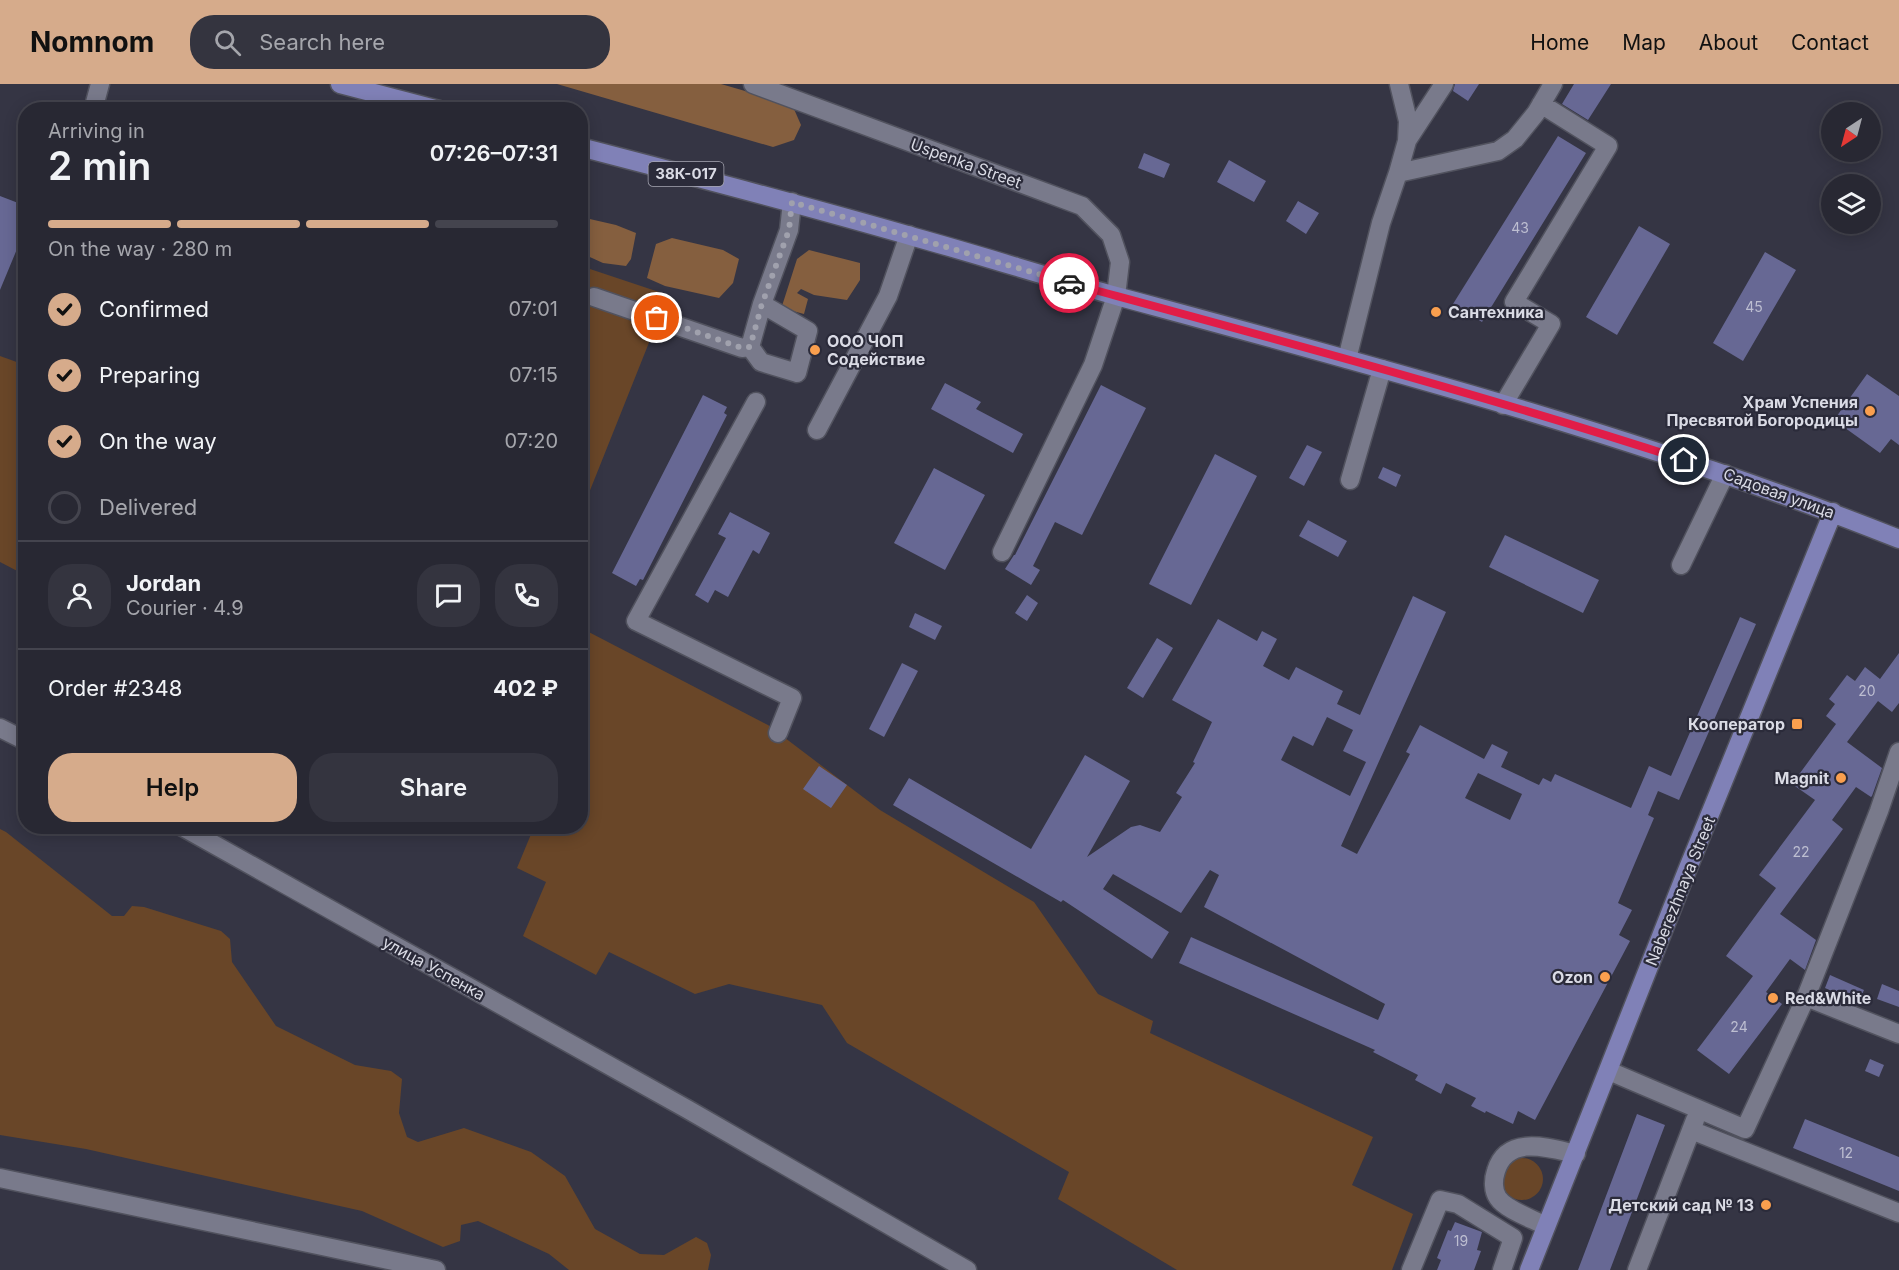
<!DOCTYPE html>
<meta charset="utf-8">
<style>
body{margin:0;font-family:Inter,sans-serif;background:#34343f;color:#f1f3f6;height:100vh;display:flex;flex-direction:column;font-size:22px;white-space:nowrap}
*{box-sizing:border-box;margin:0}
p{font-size:20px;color:#a5a6ac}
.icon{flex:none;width:33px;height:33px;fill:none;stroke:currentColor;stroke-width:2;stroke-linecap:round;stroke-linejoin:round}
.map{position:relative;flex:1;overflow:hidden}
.sheet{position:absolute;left:18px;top:18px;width:570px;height:732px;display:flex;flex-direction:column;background:#282833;border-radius:24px;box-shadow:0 3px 15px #0003,0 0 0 2px #44444e}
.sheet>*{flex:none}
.needle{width:39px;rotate:216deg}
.controls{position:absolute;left:1821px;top:18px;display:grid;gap:12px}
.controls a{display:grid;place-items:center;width:60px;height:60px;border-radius:50%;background:#282833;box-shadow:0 3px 15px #0003,0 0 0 2px #44444e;font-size:30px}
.pin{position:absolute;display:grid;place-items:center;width:51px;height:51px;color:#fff;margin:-26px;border:3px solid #fff;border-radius:50%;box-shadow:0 2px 6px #0007}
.courier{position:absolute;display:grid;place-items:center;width:60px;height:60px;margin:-30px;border:4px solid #e11d48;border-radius:50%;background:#fff;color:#222;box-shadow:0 2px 8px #0007}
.head em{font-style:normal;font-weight:600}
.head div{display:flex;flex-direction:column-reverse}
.head{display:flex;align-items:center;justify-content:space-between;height:102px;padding:0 30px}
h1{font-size:39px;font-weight:600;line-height:45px}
.bar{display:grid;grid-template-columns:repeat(4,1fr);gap:9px 6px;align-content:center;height:72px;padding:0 30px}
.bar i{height:8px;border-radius:4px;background:#44444e}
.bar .active{background:#d6ab8b}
.bar p{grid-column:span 4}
.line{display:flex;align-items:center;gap:15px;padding:0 30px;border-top:2px solid #44444e}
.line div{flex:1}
.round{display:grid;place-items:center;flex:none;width:63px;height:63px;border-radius:24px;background:#34343f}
ol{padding:0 30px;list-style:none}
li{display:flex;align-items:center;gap:18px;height:66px}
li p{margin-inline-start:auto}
li .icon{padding:6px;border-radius:50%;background:#d6ab8b;color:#111;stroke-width:4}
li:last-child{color:#a5a6ac}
li i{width:33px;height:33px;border:3px solid #44444e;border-radius:50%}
.action{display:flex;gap:12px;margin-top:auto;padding:12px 30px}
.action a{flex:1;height:69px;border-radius:24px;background:#d6ab8b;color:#111;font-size:24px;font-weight:600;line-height:69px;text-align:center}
.action a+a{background:#34343f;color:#f1f3f6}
header{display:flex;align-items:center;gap:36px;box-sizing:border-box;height:84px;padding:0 30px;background:#d6ab8b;color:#111}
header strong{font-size:28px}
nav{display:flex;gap:33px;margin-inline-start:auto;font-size:21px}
.search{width:420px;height:54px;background:#34343f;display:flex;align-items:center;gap:15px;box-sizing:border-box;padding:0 21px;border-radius:24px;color:#a5a6ac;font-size:22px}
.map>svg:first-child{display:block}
.green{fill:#694628}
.forest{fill:#855f3f}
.building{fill:#676894;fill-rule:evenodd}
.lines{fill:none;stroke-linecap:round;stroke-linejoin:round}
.minor-casing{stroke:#51525e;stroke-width:21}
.major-casing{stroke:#51525e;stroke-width:21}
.minor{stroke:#797a8b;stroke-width:18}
.major{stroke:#8081b7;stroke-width:18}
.done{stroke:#a0a1ad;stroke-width:6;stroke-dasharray:0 10.8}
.route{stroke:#e11d48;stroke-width:8}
.poi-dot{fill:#fa9f4e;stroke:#2b2b3a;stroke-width:2}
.labels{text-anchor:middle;stroke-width:4.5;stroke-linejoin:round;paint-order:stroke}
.number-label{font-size:14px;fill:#bdbed1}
.shield{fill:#2b2b3a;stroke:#a6a6b2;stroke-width:1.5}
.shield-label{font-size:15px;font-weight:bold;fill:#dadbe5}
.street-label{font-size:16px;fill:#dadbe5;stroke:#2b2b3a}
.poi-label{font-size:16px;font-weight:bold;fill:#dadbe5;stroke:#2b2b3a;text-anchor:end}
</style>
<header>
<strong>Nomnom</strong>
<div class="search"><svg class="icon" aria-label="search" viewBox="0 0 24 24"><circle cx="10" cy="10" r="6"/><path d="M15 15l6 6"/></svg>Search here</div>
<nav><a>Home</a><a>Map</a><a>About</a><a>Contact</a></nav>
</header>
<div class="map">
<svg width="1899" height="1186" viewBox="0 0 1899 1186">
<rect width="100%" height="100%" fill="#353544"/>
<!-- green -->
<path class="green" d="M581,182L668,211L581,429Z
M0,272L25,281V491L0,478Z
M581,544L768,641L880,726L1034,818L1098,910L1153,937L1150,949L1373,1053L1352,1101L1413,1130L1392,1186H1177L1058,1115L1069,1088L847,959L822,921L729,900L695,910L609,868L596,891L523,852L546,798L517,784L534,743L580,742Z
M0,745L6,748L112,832H124L132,822L144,823L221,847L230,855L232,878L276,942L355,981L391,987L402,995L399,1029L407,1053L418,1058L464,1044L531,1068L565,1092L595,1145L640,1170L664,1171L696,1153L707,1159L711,1171L708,1186H569L549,1170L478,1137L461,1141L460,1157L443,1163L362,1127L86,1065L0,1051Z
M1501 1095a21 21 0 1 1 42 0a21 21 0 1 1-42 0Z"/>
<!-- forest -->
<path class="forest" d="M557,0H721L779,17L794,25L801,41L794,56L773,63Z
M581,133L616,141L636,149L631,175L626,182L603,179L581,169Z
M672,154L723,166L739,175L733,199L719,214L665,202L647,194L656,160Z
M809,166L860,179V196L847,216L814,211L801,205L797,209L808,215L804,230L789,226L782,222L797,175Z"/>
<!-- building -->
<path class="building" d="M1455,0H1479L1468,17L1453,7Z
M1574,0H1611L1588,36L1562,20Z
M1558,52L1586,69L1482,238L1453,220Z
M1144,69L1170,80L1164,94L1138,84Z
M1229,76L1266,97L1254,118L1217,98Z
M0,112L26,122V154L22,153L0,206Z
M1298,117L1319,129L1306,150L1286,137Z
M1639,142L1670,160L1617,251L1586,233Z
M1765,168L1796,186L1743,277L1713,259Z
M1867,290L1899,312V361L1891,355L1880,369L1834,336Z
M945,299L981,318L976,325L1023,350L1013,369L931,325Z
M1101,301L1146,324L1082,451L1055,438L1033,482L1040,486L1031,501L1005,485L1014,471H1015Z
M703,311L727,323L724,329L727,331L643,496L640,495L636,502L612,489Z
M1307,361L1322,368L1304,402L1289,394Z
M1215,370L1257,392L1191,521L1149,500Z
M1383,383L1401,391L1396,403L1378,394Z
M934,384L985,411L945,486L894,459Z
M730,428L770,449L759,470L753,466L728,513L715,506L708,519L695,511L726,454L718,450Z
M1308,436L1347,457L1338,473L1299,452Z
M1505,451L1599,496L1583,529L1489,483Z
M1027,511L1038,519L1027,537L1015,529Z
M1413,512L1446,528L1341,762L1357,770L1410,670L1406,668L1420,641L1484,675L1492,660L1508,668L1501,683L1539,701L1543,694L1551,698L1555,690L1631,724L1649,682L1671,692L1740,533L1756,540L1679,716L1658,707L1648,731L1654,734L1618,819L1632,826L1619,851L1630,857L1535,1036L1518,1027L1513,1040L1486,1027L1485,1029L1471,1022L1476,1014L1446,999L1441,1010L1415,996L1418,991L1373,968L1375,966L1179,879L1191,853L1378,936L1385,920L1204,823L1219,791L1210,786L1181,829L1113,790L1103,805L1169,848L1152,875L1063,816L1061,818L893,721L909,694L1031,765L1085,671L1130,697L1087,773L1131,743L1140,741L1160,748L1182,713L1176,709L1195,679L1193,678L1212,638L1172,616L1218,535L1257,557L1262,547L1277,555L1263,582L1289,596L1296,583L1343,607L1337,620L1360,631ZM1327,633L1353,646L1343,667L1366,678L1350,712L1281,676L1293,652L1313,662ZM1478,689L1522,710L1510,736L1465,714Z
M915,529L942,542L935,556L909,543Z
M1157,554L1173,564L1143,614L1127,604Z
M1899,569V619L1892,628L1878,617L1847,658L1882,684L1872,712L1871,713L1856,703L1832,736L1843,745L1780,830L1816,856L1805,886L1790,875L1766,908L1782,920L1729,990L1697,966L1753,892L1726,872L1776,804L1759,791L1815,716L1792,700L1836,640L1826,632L1835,620L1829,615L1847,591L1855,597L1865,583L1880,595Z
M902,579L918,587L884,653L869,645Z
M819,682L847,701L831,724L803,705Z
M1830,891L1864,906L1858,919L1825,904Z
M1882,900L1899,907V923L1877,915Z
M1870,975L1884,981L1879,993L1865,987Z
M1637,1030L1665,1041L1610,1186H1578Z
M1805,1035L1899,1073V1107L1793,1064Z
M1455,1138L1482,1148L1477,1166L1481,1167L1474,1186H1437L1441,1176L1437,1174L1448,1146L1451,1147Z"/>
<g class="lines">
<!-- minor casing -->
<g class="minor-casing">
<path id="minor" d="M753,0L1082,122L1111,151L1120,178L1116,212L1093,281L1002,468
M93,26L100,0
M1408,55L1444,0
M1398,89L1407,57L1408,37L1399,0
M594,213L742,264L750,263
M762,220L808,247L797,289L761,278L750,263L762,220L789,146L792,118
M1347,275L1381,139L1398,89L1498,67L1515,55L1536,29L1553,0
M756,318L636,537L792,614L778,649
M1503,321L1551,240L1514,218L1608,62L1541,20
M817,346L888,212L909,151
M1350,396L1382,285
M1681,481L1725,390
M0,644L26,657
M181,742L687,1025L967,1186
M1806,913L1879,727L1899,668
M1609,987L1745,1045L1806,913L1899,950
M1691,1046L1899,1129
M0,1094L436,1186
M1546,1142C1533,1135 1506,1126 1498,1114C1493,1107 1493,1096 1496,1087C1507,1050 1549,1064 1576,1070
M1411,1186L1440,1116L1458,1120L1513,1154L1502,1186
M1637,1186L1695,1036"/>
</g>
<!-- major casing -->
<g class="major-casing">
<path id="major" d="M340,0L439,26
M580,63C692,92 803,121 914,153C983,172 1051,194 1120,213C1382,284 1646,354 1899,455
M1529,1186L1686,789L1833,428"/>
</g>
<!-- minor -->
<use href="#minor" class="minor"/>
<!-- major -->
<use href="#major" class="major"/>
</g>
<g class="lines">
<!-- done -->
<path class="done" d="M657,234L742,264L750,263L762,220L789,146L792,118L1069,199"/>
<!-- route -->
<path class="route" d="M1069,199C1275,255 1481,310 1684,376"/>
</g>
<!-- markers -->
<g class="poi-dot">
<circle cx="1436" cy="228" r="6"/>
<circle cx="815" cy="266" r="6"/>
<circle cx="1870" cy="327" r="6"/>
<rect x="1791" y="634" width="12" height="12" rx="3"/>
<circle cx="1841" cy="694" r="6"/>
<circle cx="1605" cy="893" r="6"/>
<circle cx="1773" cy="914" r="6"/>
<circle cx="1766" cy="1121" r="6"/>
</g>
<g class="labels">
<!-- number labels -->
<g class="number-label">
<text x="1520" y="149">43</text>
<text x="1754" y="228">45</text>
<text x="1867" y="612">20</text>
<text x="1801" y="773">22</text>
<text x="1739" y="948">24</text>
<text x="1846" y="1074">12</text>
<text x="1461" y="1162">19</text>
</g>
<!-- shield labels -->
<rect class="shield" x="648.5" y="78" width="75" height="24" rx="4.5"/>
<g class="shield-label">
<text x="686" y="95">38К-017</text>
</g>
<!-- street labels -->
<g class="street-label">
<text transform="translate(966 79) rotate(20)" y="6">Uspenka Street</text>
<text transform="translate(1779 409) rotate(20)" y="6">Садовая улица</text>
<text transform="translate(1680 807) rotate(-68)" y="6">Naberezhnaya Street</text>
<text transform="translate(434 884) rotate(29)" y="6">улица Успенка</text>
</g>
<!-- poi labels -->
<g class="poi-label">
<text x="1448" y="234" text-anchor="start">Сантехника</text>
<text x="827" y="263" text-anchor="start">ООО ЧОП<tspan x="827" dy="18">Содействие</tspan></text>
<text x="1858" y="324">Храм Успения<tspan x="1858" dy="18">Пресвятой Богородицы</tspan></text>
<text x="1785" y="646">Кооператор</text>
<text x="1829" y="700">Magnit</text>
<text x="1593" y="899">Ozon</text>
<text x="1785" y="920" text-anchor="start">Red&amp;White</text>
<text x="1754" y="1127">Детский сад № 13</text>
</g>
</g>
</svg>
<div class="controls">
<a><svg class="needle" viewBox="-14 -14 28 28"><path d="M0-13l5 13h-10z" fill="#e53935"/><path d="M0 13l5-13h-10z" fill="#a5a6ac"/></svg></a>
<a><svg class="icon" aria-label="layers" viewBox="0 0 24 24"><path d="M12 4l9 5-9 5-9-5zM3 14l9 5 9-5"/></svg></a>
</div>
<div class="pin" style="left:657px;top:234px;background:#ea580c"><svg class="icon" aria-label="bag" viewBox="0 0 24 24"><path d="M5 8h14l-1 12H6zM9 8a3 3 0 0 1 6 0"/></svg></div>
<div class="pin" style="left:1684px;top:376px;background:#1f2937"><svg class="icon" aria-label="home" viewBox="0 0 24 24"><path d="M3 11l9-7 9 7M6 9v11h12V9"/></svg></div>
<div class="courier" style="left:1069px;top:199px"><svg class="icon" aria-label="car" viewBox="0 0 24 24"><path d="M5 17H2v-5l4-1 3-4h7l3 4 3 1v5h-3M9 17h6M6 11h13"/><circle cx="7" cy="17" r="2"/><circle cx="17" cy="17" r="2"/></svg></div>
<section class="sheet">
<div class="head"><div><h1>2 min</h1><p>Arriving in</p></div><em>07:26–07:31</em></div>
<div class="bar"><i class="active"></i><i class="active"></i><i class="active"></i><i></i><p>On the way · 280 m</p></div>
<ol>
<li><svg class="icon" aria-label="check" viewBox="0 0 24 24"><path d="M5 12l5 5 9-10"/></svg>Confirmed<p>07:01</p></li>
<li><svg class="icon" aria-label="check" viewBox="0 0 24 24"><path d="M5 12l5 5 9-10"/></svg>Preparing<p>07:15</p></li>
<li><svg class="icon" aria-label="check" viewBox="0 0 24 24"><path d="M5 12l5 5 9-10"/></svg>On the way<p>07:20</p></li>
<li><i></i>Delivered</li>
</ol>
<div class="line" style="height:108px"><a class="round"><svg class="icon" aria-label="person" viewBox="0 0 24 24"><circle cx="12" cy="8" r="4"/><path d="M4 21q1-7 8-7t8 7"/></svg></a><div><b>Jordan</b><p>Courier · 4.9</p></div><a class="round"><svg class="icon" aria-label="chat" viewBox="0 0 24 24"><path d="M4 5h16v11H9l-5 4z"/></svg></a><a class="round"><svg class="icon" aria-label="phone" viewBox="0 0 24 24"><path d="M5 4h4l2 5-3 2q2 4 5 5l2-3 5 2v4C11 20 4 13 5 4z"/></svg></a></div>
<div class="line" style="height:78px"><div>Order #2348</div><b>402 ₽</b></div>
<div class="action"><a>Help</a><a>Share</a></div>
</section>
</div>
